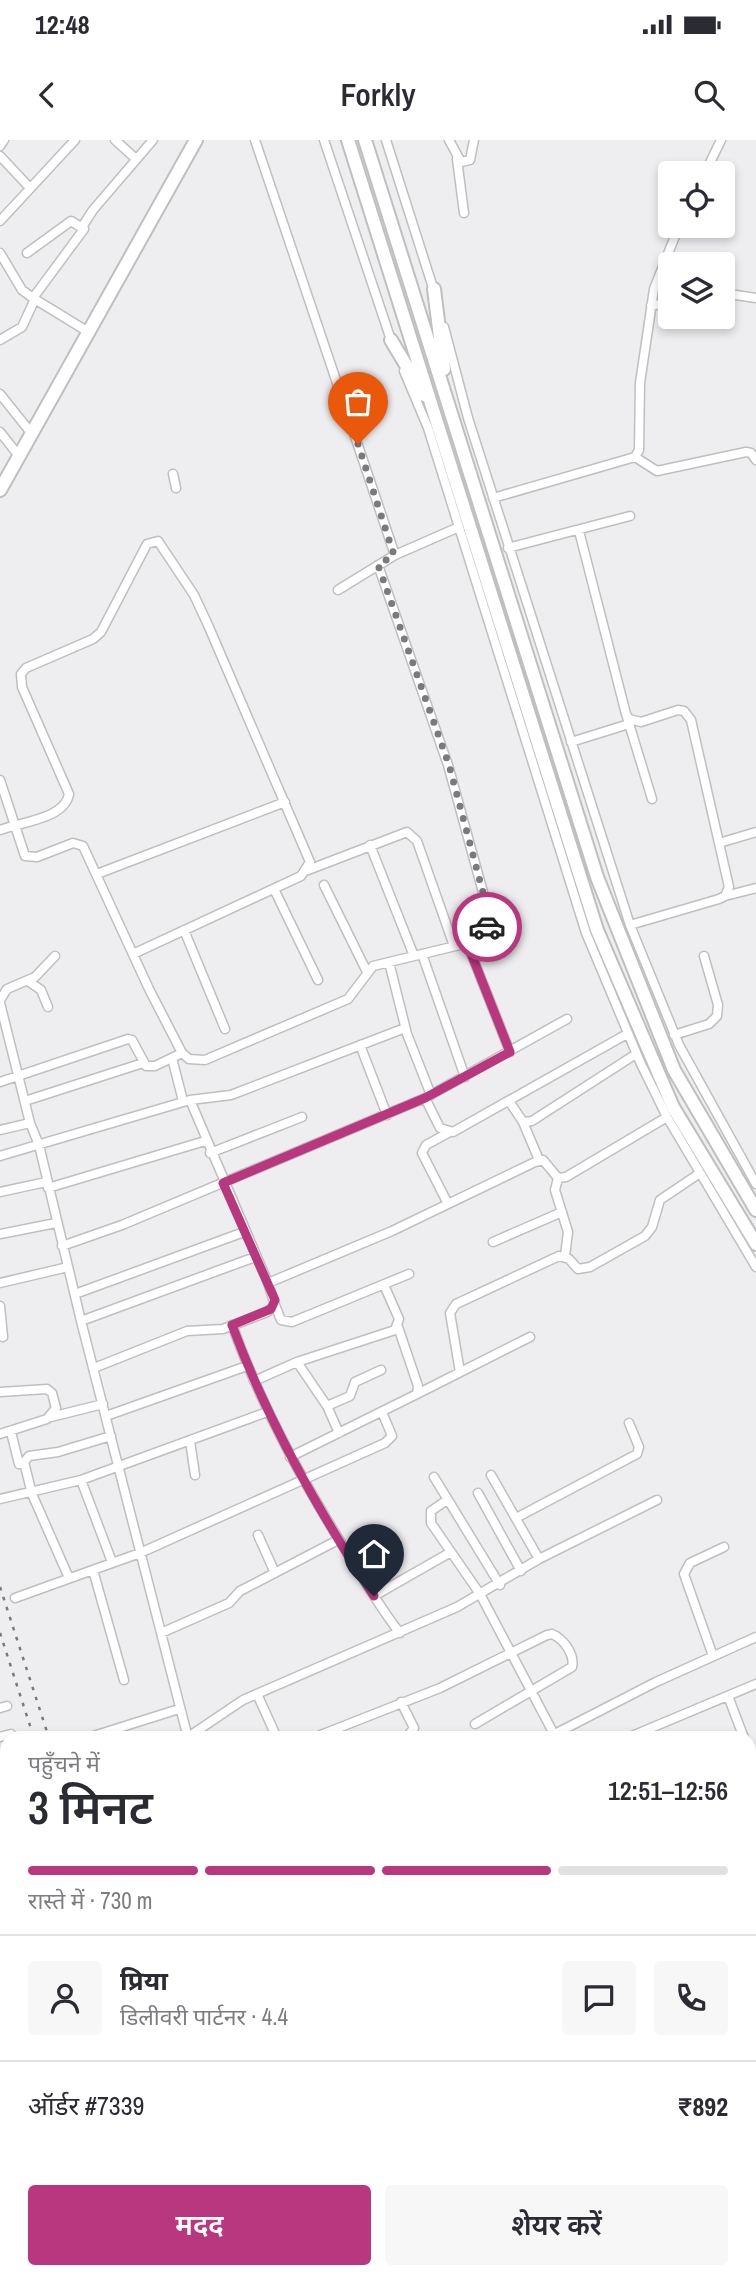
<!DOCTYPE html>
<html lang="hi">
<meta charset="utf-8">
<style>
body{margin:0;font-family:"Archivo Narrow","Noto Sans Devanagari",sans-serif;background:#f7f7f7;color:#2b2b33;height:100vh;display:flex;flex-direction:column;font-size:26px;white-space:nowrap}
*{box-sizing:border-box;margin:0}
p{font-size:23px;color:#7c7c81}
.icon{flex:none;width:38px;height:38px;fill:none;stroke:currentColor;stroke-width:2;stroke-linecap:round;stroke-linejoin:round}
.map{position:relative;flex:1;overflow:hidden}
.details{position:absolute;left:0px;top:1591px;width:756px;height:548px;display:flex;flex-direction:column;background:#fff;border-radius:21px 21px 0 0;box-shadow:0 4px 10px #0003}
.details>*{flex:none}
.fabs{position:absolute;left:658px;top:21px;display:grid;gap:14px}
.fabs a{display:grid;place-items:center;width:77px;height:77px;border-radius:7px;background:#fff;box-shadow:0 4px 10px #0003;font-size:35px}
.pin{position:absolute;display:grid;place-items:center;width:60px;height:60px;color:#fff;margin:-72px -30px;border-radius:50% 50% 50% 0;rotate:-45deg;box-shadow:0 0 7px #0007}
.pin .icon{rotate:45deg}
.courier{position:absolute;display:grid;place-items:center;width:70px;height:70px;margin:-35px;border:5px solid #b9377f;border-radius:50%;background:#fff;color:#222;box-shadow:0 2px 9px #0007}
.summary em{font-style:normal;font-weight:600}
.summary div{display:flex;flex-direction:column-reverse}
.summary{display:flex;align-items:center;justify-content:space-between;height:119px;padding:0 28px}
h1{font-size:46px;font-weight:600;line-height:52px}
.bar{display:grid;grid-template-columns:repeat(4,1fr);gap:10px 7px;align-content:center;height:84px;padding:0 28px}
.bar i{height:9px;border-radius:5px;background:#e1e1e2}
.bar .active{background:#b9377f}
.bar p{grid-column:span 4}
.line{display:flex;align-items:center;gap:18px;padding:0 28px;border-top:2px solid #e1e1e2}
.line div{flex:1}
.round{display:grid;place-items:center;flex:none;width:74px;height:74px;border-radius:7px;background:#f7f7f7}
.cta{display:flex;gap:14px;margin-top:auto;padding:14px 28px}
.cta a{flex:1;height:80px;border-radius:7px;background:#b9377f;color:#fff;font-size:28px;font-weight:600;line-height:80px;text-align:center}
.cta a+a{background:#f7f7f7;color:#2b2b33}
.status{display:flex;justify-content:space-between;align-items:center;height:49px;padding:0 35px;background:#fff;direction:ltr}
.status svg{height:19px;fill:currentColor}
header{display:flex;justify-content:space-between;align-items:center;height:91px;padding:0 28px;background:#fff;font-size:32px;font-weight:600}
.map>svg:first-child{display:block}
.lines{fill:none;stroke-linecap:round;stroke-linejoin:round}
.minor-casing{stroke:#bfbfc0;stroke-width:11}
.tertiary-casing{stroke:#bfbfc0;stroke-width:13}
.primary-casing{stroke:#bfbfc0;stroke-width:16}
.trunk-casing{stroke:#bfbfc0;stroke-width:16}
.minor{stroke:#fff;stroke-width:8}
.tertiary{stroke:#fff;stroke-width:10}
.primary{stroke:#fff;stroke-width:12}
.trunk{stroke:#fff;stroke-width:12}
.rail{stroke:#7a7a7b;stroke-width:2.5;stroke-dasharray:3.5 7;stroke-linecap:butt}
.done{stroke:#7a7a7c;stroke-width:7;stroke-dasharray:0 12.6}
.route{stroke:#b9377f;stroke-width:9}
</style>
<div class="status"><b>12:48</b><svg viewBox="0 0 49 12"><path d="M0 12V9h3v3zM5 12V6h3v6zM10 12V3h3v9zM15 12V0h3v12zM26 1h20v11H26zM47 4h2v5h-2z"/></svg></div>
<header><svg class="icon" aria-label="back" viewBox="0 0 24 24"><path d="M15 5l-7 7 7 7"/></svg>Forkly<svg class="icon" aria-label="search" viewBox="0 0 24 24"><circle cx="10" cy="10" r="6"/><path d="M15 15l6 6"/></svg></header>
<div class="map">
<svg width="756" height="2138" viewBox="0 0 756 2138">
<rect width="100%" height="100%" fill="#eeeef0"/>
<g class="lines">
<!-- minor casing -->
<g class="minor-casing">
<path id="minor" d="M115,0L136,19
M255,0L395,415
M324,0L392,203
M386,0L435,154
M449,0L461,22L470,20L474,0
M0,6L4,0
M0,16L30,48
M457,19L464,73
M705,33L721,0
M0,81L75,0
M82,87L93,70L153,0
M0,113L22,150L33,158
M27,113L71,81L84,89L33,158L90,193
M723,153L756,158
M651,166L670,162
M444,187L468,278L630,785L679,905L756,1044
M0,200L22,187L34,161
M404,231L428,288L586,793L641,924L667,977L756,1127
M0,254L32,294
M0,292L19,316
M635,317L657,331L746,312L751,313L756,320
M173,334L176,348
M493,358L635,317L639,310L640,243L654,149L679,86
M579,391L626,574L629,579L641,582L678,570L684,571L691,580L729,747L725,756L719,759L630,785
M508,408L630,376
M338,450L395,415L459,387
M627,577L652,659
M571,602L629,584
M0,640L25,716L37,717L73,703L83,706L149,849L182,913L189,919L205,920L348,859L373,826L472,802C484,795 488,788 489,774L448,625L378,425
M0,690C20,682 65,679 69,654L22,547L21,534L26,528L93,499L101,492L147,404L158,401L194,455L208,485L310,722L301,736L133,814
M719,703L756,692
M370,705L414,816
M308,730L407,692L417,701L454,806
M97,734L285,662
M324,745L367,832
M274,749L318,840
M725,756L756,748
M184,790L225,889
M467,803L510,912
M422,814L465,937
M389,822L407,894L431,955
M28,841L41,850L48,867
M0,860L7,849L35,837L55,816
M0,863L30,983L39,1005L81,1181L188,1598
M674,895L709,884L717,876L718,865L704,816
M360,905L387,975
M172,918L183,961
M0,942L128,899L132,900L146,926H155L182,913
M425,958L440,988L453,992L627,894
M25,961L143,923
M509,961L523,982L532,981L636,914
M523,982L539,1020
M0,990L30,983
M210,1013L302,977
M0,1016L190,960L231,955L405,888
M558,1038L555,1050L568,1092L565,1116
M48,1048L205,1001
M0,1052L46,1042
M448,1064L422,1013L426,1005L448,993
M0,1094L56,1083
M493,1102L562,1072
M62,1106L122,1085L425,958L567,879
M0,1143L68,1127
M268,1143L392,1091L535,1022L543,1020L558,1038L566,1037L667,977
M75,1154L244,1092
M275,1165L281,1180L292,1182L409,1134
M0,1166L3,1197
M81,1181L255,1117
M232,1185C263,1270 305,1346 353,1422C368,1446 382,1471 400,1493
M297,1222L327,1266L339,1293
M94,1228L187,1191L223,1189L267,1172L275,1165L268,1143L190,960
M460,1232L450,1173L456,1164L559,1116L569,1119L578,1129L590,1127L645,1096L652,1087L660,1060L700,1033
M254,1241L297,1222L395,1190L399,1179L384,1145
M0,1252L47,1249L52,1253L56,1268L47,1279L0,1294
M417,1254L530,1197
M327,1266L350,1256L355,1242L381,1230
M106,1276L247,1226
M51,1277L103,1264
M11,1292L19,1324
M190,1301L195,1335
M290,1317L417,1254L418,1246L398,1187
M491,1335L539,1419
M434,1337L500,1445
M81,1340L112,1422
M478,1353L521,1431
M0,1359L81,1340L267,1272
M447,1360L431,1371V1383L480,1454L556,1598
M516,1378L637,1314L639,1307L629,1283
M258,1395L275,1433
M93,1430L124,1540
M69,1438L32,1354L24,1322L29,1316L58,1312L111,1296
M374,1456L451,1412
M15,1458L140,1413L385,1303L392,1296L382,1272
M161,1493L229,1463L240,1451L338,1400
M713,1516L684,1434L690,1423L724,1407
M257,1554L277,1598
M728,1556L744,1598
M401,1562L414,1588L406,1598
M0,1568L7,1566
M0,1597L11,1594
M188,1597L243,1560L457,1467L539,1419L657,1360
M87,1598L179,1569
M313,1598L440,1548L547,1495L552,1494C564,1499 575,1515 572,1527L475,1584
M547,1598L656,1542L756,1497
M627,1598L756,1544
M749,1612L756,1632
M749,1650L756,1646
M0,1667L7,1664
M749,1672L756,1669
M0,1715L7,1713
M0,1783L7,1781
M749,1788L756,1785
M0,1843L7,1840
M749,1883L756,1912
M749,1921L756,1917
M749,1977L756,1973
M749,2105L756,2115
M394,2132H403
M486,2138L496,2132
M534,2138L543,2132
M616,2138L626,2132
M664,2138L672,2132"/>
</g>
<!-- tertiary casing -->
<g class="tertiary-casing">
<path id="tertiary" d="M0,2082L7,2086
M0,2122L7,2118
M333,2132L341,2138"/>
</g>
<!-- primary casing -->
<g class="primary-casing">
<path id="primary" d="M0,350L196,0"/>
</g>
<!-- trunk casing -->
<g class="trunk-casing">
<path id="trunk" d="M348,0L597,790L673,967L756,1104
M365,0L597,737L674,930L756,1070
M434,149L444,229
M391,200L424,255"/>
</g>
<!-- minor -->
<use href="#minor" class="minor"/>
<!-- tertiary -->
<use href="#tertiary" class="tertiary"/>
<!-- primary -->
<use href="#primary" class="primary"/>
<!-- trunk -->
<use href="#trunk" class="trunk"/>
<!-- rail -->
<path class="rail" d="M0,1447L49,1598
M0,1493L34,1598
M212,2132L214,2138
M224,2132L226,2138"/>
</g>
<g class="lines">
<!-- done -->
<path class="done" d="M358,304L394,415L378,425L449,625L489,775L487,787"/>
<!-- route -->
<path class="route" d="M374,1456C318,1370 268,1282 232,1185L271,1169L275,1160L223,1043L425,958L510,912L467,803L481,796L487,787"/>
</g>
</svg>
<div class="fabs">
<a><svg class="icon" aria-label="locate" viewBox="0 0 24 24"><circle cx="12" cy="12" r="6"/><path d="M12 2v4M12 18v4M2 12h4M18 12h4"/></svg></a>
<a><svg class="icon" aria-label="layers" viewBox="0 0 24 24"><path d="M12 4l9 5-9 5-9-5zM3 14l9 5 9-5"/></svg></a>
</div>
<div class="pin" style="left:358px;top:304px;background:#ea580c"><svg class="icon" aria-label="bag" viewBox="0 0 24 24"><path d="M5 8h14l-1 12H6zM9 8a3 3 0 0 1 6 0"/></svg></div>
<div class="pin" style="left:374px;top:1456px;background:#1f2937"><svg class="icon" aria-label="home" viewBox="0 0 24 24"><path d="M3 11l9-7 9 7M6 9v11h12V9"/></svg></div>
<div class="courier" style="left:487px;top:787px"><svg class="icon" aria-label="car" viewBox="0 0 24 24"><path d="M5 17H2v-5l4-1 3-4h7l3 4 3 1v5h-3M9 17h6M6 11h13"/><circle cx="7" cy="17" r="2"/><circle cx="17" cy="17" r="2"/></svg></div>
<section class="details">
<div class="summary"><div><h1>3 मिनट</h1><p>पहुँचने में</p></div><em>12:51–12:56</em></div>
<div class="bar"><i class="active"></i><i class="active"></i><i class="active"></i><i></i><p>रास्ते में · 730 m</p></div>
<div class="line" style="height:126px"><a class="round"><svg class="icon" aria-label="person" viewBox="0 0 24 24"><circle cx="12" cy="8" r="4"/><path d="M4 21q1-7 8-7t8 7"/></svg></a><div><b>प्रिया</b><p>डिलीवरी पार्टनर · 4.4</p></div><a class="round"><svg class="icon" aria-label="chat" viewBox="0 0 24 24"><path d="M4 5h16v11H9l-5 4z"/></svg></a><a class="round"><svg class="icon" aria-label="phone" viewBox="0 0 24 24"><path d="M5 4h4l2 5-3 2q2 4 5 5l2-3 5 2v4C11 20 4 13 5 4z"/></svg></a></div>
<div class="line" style="height:91px"><div>ऑर्डर #7339</div><b>₹892</b></div>
<div class="cta"><a>मदद</a><a>शेयर करें</a></div>
</section>
</div>
